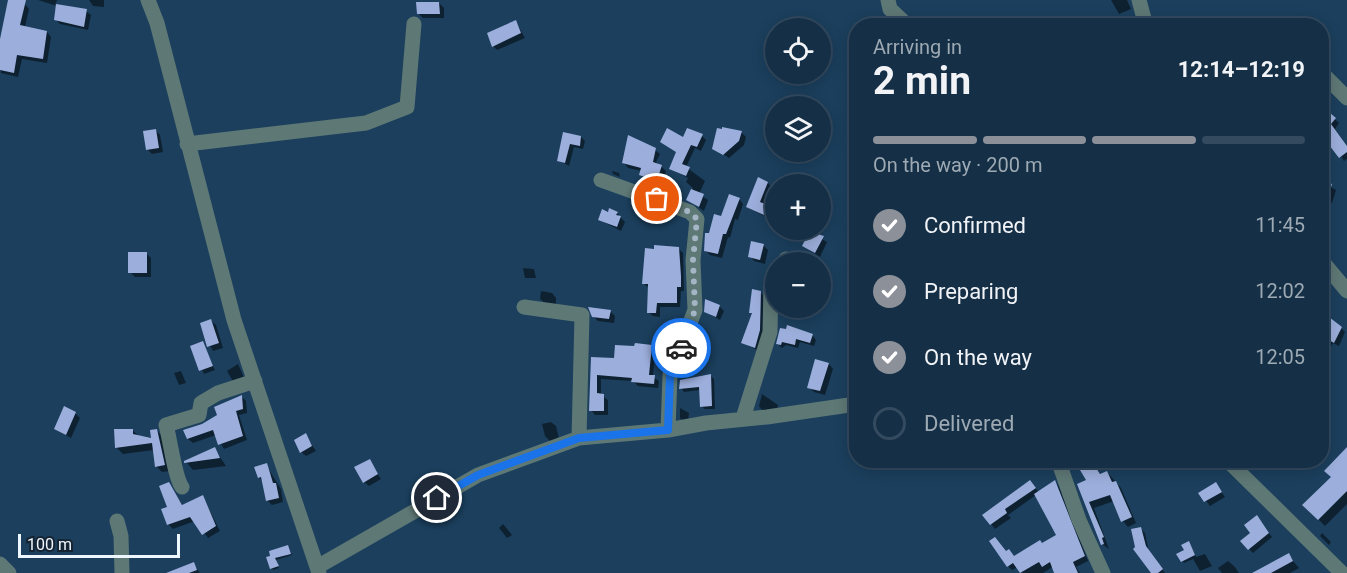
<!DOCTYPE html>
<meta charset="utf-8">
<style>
body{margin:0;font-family:Roboto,sans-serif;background:#1d374d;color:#f1f3f6;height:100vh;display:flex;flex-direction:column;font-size:22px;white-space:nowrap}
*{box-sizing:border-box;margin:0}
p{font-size:20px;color:#9da9b3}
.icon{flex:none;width:33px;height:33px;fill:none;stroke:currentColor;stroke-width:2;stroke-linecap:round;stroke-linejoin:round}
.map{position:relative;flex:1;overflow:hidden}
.drawer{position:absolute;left:849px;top:18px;width:480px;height:450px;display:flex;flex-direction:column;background:#142f46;border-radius:24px;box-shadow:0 3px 15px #0003,0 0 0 2px #334a5f}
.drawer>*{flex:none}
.tools{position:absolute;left:765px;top:18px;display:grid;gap:12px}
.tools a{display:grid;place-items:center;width:66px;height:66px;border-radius:50%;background:#142f46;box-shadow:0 3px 15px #0003,0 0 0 2px #334a5f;font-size:30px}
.scale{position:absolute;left:18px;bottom:15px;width:162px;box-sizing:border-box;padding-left:6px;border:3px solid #eef6fe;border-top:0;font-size:16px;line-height:21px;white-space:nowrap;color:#eef6fe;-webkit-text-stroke:4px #152432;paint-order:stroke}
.pin{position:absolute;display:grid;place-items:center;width:51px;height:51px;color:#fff;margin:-26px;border:3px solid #fff;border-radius:50%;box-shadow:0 2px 6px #0007}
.courier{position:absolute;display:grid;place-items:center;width:60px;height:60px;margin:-30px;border:4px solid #1a73e8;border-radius:50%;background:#fff;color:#222;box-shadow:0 2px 8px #0007}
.headline em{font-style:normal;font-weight:700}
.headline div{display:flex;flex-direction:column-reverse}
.headline{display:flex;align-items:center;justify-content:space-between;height:102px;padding:0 24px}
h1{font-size:39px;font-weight:700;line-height:45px}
.bar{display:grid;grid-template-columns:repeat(4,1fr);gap:9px 6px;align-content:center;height:72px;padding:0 24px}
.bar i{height:8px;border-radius:4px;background:#334a5f}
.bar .selected{background:#8c9099}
.bar p{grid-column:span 4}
ol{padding:0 24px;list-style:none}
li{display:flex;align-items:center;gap:18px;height:66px}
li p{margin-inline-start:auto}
li .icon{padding:6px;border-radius:50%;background:#8c9099;color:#fff;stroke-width:4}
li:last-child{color:#9da9b3}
li i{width:33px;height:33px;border:3px solid #334a5f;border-radius:50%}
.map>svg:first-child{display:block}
.shadow{fill:#0007}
.building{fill:#9caedb}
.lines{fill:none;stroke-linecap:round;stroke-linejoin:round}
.minor{stroke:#5e7875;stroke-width:15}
.done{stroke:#a4b6c6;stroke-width:6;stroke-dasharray:0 10.8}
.route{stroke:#1a73e8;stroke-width:8}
</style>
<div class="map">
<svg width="1347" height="573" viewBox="0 0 1347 573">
<rect width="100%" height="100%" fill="#1b3f5d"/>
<!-- shadow -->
<path class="shadow" d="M38,0H57L55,5L86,11L91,15L88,30L60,24L56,20L57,6Z
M89,0H104V7L93,6Z
M1111,0H1127L1131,9L1119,14Z
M439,3L444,8V18H423L418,13Z
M25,4L29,9L25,27L47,32L51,37L47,63L22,59L18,77L1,73L0,50Z
M516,22L525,38L497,50L493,46Z
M1323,109L1339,123L1335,129L1347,146V159L1344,161L1331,140L1322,132Z
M771,112L776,114V126L768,122Z
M156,131L160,135L163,152L152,154L147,149Z
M741,132L746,137L744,145L729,158L714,148Z
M564,134L581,137L585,141L583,149L574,147L569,166L558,160Z
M702,136L706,140L701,151L695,148L686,167L705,181L699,194L708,200L704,211L688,200L693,188L686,182L688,178L671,169L684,139Z
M655,150L660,154L656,162L666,171L662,185L645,179L641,174L642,171L628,168L624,163Z
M612,171L619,173L620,177L613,174Z
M1322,182L1336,190L1332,203L1322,198Z
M768,183L772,188L765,206L772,211L768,218L747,207Z
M739,199L743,204L738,220L735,219L730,238L728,237L722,258L710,255L705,250L710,235Z
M603,211L617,213L621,218L625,222L621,231L600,220Z
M806,230L827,242L820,257L804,246L806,241L802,237Z
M763,245L768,250L765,264L754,261L750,256Z
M678,248L683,253L684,291H681L680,307H660V317L653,316L648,312L649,288L643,283Z
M146,253L151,258V277H135L130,272Z
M523,268L534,269L536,278H525Z
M541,291L552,293L556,298V305L545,303L540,299Z
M760,292L763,295V334L757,350L743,343L753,314L751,312Z
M719,306L724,311L720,320L706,312Z
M610,311L615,316L614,323L598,321L593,316Z
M211,321L216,325L223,348L213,351L205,337Z
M1322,322L1341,328L1345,332L1339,346L1333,343L1325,356L1322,354Z
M668,330L675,331L680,335L674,353L670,350Z
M781,330L812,335L816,340L814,346L800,342L798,348L786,345L782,348L778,344Z
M202,343L215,370L204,374L192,346Z
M651,346L655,351L653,377L659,381L658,388L638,386L633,381L601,379V395L608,400V415H595L591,410L592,359H616Z
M238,364L245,380L234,383L227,371Z
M829,364L833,369L825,395L814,392L809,387Z
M181,371L186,383L179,385L174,373Z
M710,375L714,379L715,409H705L701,406L700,390L684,392L681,388Z
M762,394L778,405L777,410H762L759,406Z
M242,397L246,401L247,413L239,415L247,440L224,449L216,435L193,443L188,439L185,431L202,426Z
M680,408L689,413L688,422H684L680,418Z
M75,413L80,418L71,438L55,429Z
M551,422L556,426L559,439L550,441L545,436L542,424Z
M132,430L139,436L153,439L156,430L163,437L170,471L162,472L156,466L154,450L123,454L117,448Z
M305,435L316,451L306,456L301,452Z
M214,448L226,466L193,470L187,463Z
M1347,449V504L1325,526L1304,505L1332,477Z
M1070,460H1091L1101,475L1107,472L1121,488L1136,523L1128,527L1123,521L1114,501L1094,508L1109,549L1102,544L1079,485L1089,480L1080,467L1077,469Z
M369,461L381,479L369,486L364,482Z
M266,465L281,489L283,502L272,505L267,500L263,482L259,477Z
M1055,482L1059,487L1088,561L1076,567L1080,573H1056L1054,566L1043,573H1022L1018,567L1012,570L1008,566L1006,553L1015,558L1058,536L1036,495L1008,515L1011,518L995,529L984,515L1035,487L1039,493Z
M169,484L183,506L203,497L220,531L208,538L195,521L173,529L168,524Z
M1215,484L1225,497L1210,506L1200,493Z
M1260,521L1272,537L1253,553L1249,549L1252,533Z
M503,524L512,535L507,538L499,528Z
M1141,529L1145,533L1149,552L1165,573H1153Z
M1322,533L1331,542L1329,545L1320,536Z
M1189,543L1196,557L1205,554L1212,566L1200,571L1193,559L1184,563L1182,561Z
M288,547L292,555L276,560L279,568L273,570L268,558Z
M1288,555L1299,568L1290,573H1253Z
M1228,561L1235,567L1239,573H1222L1218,568Z
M193,564L200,573H181Z"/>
<!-- building -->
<path class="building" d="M8,0H26L20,25L47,31L43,59L17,55L14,73L0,70V39Z
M416,2H439L440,14H417Z
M56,4L87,9L84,27L54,20Z
M516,20L521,33L492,47L487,33Z
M1322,106L1336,118L1331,124L1347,146V152L1339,158L1326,141L1329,139L1322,134Z
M722,127L742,131L739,141L723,155L712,149L717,128L722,129Z
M667,128L683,137L687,128L703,134L697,147L691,145L682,164L690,167L686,176L669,169L676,152L660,142Z
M156,129L159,148L146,150L143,131Z
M563,132L581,136L580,146L570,144L565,163L557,161Z
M628,135L656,148L653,162L662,165L657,181L639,175L641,168L622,163Z
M758,177L768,182L760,202L768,205L764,215L746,207Z
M1322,180L1332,184L1323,212H1322Z
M691,189L704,194L699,207L686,200Z
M729,194L740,198L726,234H723L718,254L704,251L705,233H709L714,214L721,216Z
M609,208L618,212L616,215L621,216L617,227L598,220L602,209L608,212Z
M804,230L824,236L815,253L802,246L805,240L800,237Z
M751,241L764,244L760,260L748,257Z
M654,245L679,247L681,276V287H677V303H657L656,313H647L648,284H642L645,248L654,249Z
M128,252H147V273H128Z
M752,289L761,291L760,330L755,348L741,343L752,313H749Z
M705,299L720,305L716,317L704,312Z
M588,307L611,310L609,319L592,317Z
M1329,317L1342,327L1334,343L1329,340L1322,351V319L1327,322Z
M211,319L219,343L207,347L200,323Z
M787,325L813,334L810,343L796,339L795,345L782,342L781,345L776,344L780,328L786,329Z
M203,341L213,366L199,371L190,346Z
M635,343L652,345L649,375H655L654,384L631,382L632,378L597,375V393L604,394V411H589L591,357L614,358L615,345L634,346Z
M815,359L829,363L820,391L807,388Z
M711,374L712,406L700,407L699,387L679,389L680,380Z
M242,395L243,409L236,411L243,436L218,445L213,430L187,439L183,430L202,424L217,415L214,407Z
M64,406L76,412L66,435L54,429Z
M114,429H133V434L151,438L150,430L157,429L165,465L155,467L152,443L115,448Z
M306,433L312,446L300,453L294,440Z
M215,447L220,458L184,463V461Z
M1347,447V491L1318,520L1302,505L1331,477L1324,471Z
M370,459L378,474L363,483L354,467Z
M1074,460H1091L1100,474L1107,471L1112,482L1116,481L1132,517L1121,522L1110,495L1089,502L1104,537L1102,538L1104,544L1101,545L1077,484L1086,480Z
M267,463L273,483H276L279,498L266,501L261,477L258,478L254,467Z
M1030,480L1036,488L1005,509L1007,513L990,525L982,515Z
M1055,480L1085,556L1073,562L1078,573H1054L1050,562L1042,567L1039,562L1020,573L1013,563L1007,567L989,541L995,537L1006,551L1009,549L1014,556L1040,540L1042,543L1056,535L1034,494Z
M169,482L182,505L203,495L216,526L202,535L190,517L167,525L161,509L167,507L159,486Z
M1216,482L1222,492L1204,502L1198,493Z
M1257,515L1269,533L1248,550L1240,541L1250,533L1244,525Z
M1141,527L1146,546L1163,569L1158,573H1151L1133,549L1135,547L1131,529Z
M1189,541L1195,555L1181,562L1176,554L1184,550L1181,545Z
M288,545L291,554L275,558L279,566L270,569L266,557L270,556L269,551Z
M1289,553L1293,561L1271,573H1252Z
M194,562L197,570L189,573H166Z"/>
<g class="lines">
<!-- minor -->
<path class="minor" d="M148,0L157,23L234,320L319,573
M888,0L890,9L908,26
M1139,0L1146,26
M1322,73L1347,98
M187,144L366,123L407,107L414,24
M601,180L690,212L697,219L693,260L695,310L670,375L668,430
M1322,261L1347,291
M784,262L786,259
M524,307L582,315L579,438
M743,418L770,332L771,287L776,278
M1058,460L1079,520L1103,573
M1227,460L1342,573
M182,487C175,478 170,439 166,425L199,415L201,403L218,393L255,381
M117,521L121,536L122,573
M0,564L9,573
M317,567L478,475L579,438L668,430L706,423L767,417L856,404"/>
</g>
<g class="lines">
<!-- done -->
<path class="done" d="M657,199L690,212L697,219L693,260L695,310L681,348"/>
<!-- route -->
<path class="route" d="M437,498L478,475L579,438L668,430L670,375L681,348"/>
</g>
</svg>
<div class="tools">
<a><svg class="icon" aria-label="locate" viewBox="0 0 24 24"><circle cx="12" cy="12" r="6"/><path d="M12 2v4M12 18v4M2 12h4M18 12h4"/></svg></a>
<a><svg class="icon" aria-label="layers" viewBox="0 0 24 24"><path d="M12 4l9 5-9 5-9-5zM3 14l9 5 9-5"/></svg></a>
<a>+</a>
<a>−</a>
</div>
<div class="scale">100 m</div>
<div class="pin" style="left:657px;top:199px;background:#ea580c"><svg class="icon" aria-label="bag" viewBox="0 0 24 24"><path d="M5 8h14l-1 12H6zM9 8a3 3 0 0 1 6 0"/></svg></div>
<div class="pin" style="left:437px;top:498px;background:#1f2937"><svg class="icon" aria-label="home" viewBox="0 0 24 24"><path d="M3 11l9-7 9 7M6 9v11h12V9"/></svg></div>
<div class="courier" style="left:681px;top:348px"><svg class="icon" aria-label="car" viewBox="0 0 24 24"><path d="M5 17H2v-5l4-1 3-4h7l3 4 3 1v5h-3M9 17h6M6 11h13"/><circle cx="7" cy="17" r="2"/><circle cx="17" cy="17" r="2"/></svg></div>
<section class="drawer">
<div class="headline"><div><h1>2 min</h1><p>Arriving in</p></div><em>12:14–12:19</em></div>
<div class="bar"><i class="selected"></i><i class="selected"></i><i class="selected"></i><i></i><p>On the way · 200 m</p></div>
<ol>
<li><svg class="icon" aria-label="check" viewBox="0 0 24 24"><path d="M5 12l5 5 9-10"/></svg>Confirmed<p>11:45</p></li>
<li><svg class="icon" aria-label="check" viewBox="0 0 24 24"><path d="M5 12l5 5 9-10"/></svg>Preparing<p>12:02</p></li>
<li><svg class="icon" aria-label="check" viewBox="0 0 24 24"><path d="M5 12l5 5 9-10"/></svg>On the way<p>12:05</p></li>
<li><i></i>Delivered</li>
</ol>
</section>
</div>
